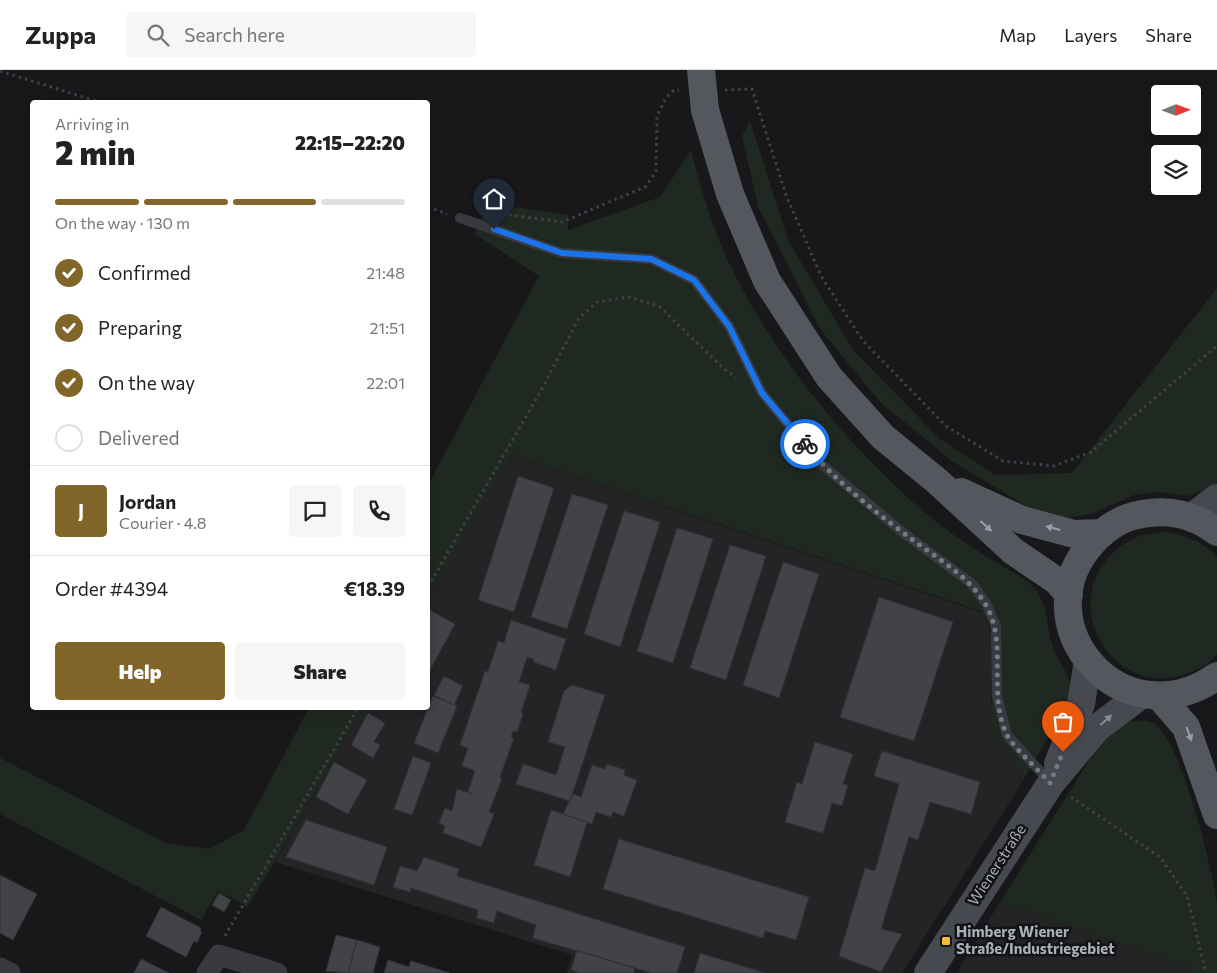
<!DOCTYPE html>
<meta charset="utf-8">
<style>
body{margin:0;font-family:Commissioner,sans-serif;background:#f6f6f6;color:#222;height:100vh;display:flex;flex-direction:column;font-size:19px;white-space:nowrap}
*{box-sizing:border-box;margin:0}
p{font-size:16px;color:#767676}
.icon{flex:none;width:28px;height:28px;fill:none;stroke:currentColor;stroke-width:2;stroke-linecap:round;stroke-linejoin:round}
.map{position:relative;flex:1;overflow:hidden}
.details{position:absolute;left:30px;top:30px;width:400px;height:610px;display:flex;flex-direction:column;background:#fff;border-radius:5px;box-shadow:0 2px 12px #0003}
.details>*{flex:none}
.needle{width:32px;rotate:89deg}
.controls{position:absolute;left:1151px;top:15px;display:grid;gap:10px}
.controls a{display:grid;place-items:center;width:50px;height:50px;border-radius:5px;background:#fff;box-shadow:0 2px 12px #0003;font-size:25px}
.pin{position:absolute;display:grid;place-items:center;width:42px;height:42px;color:#fff;margin:-51px -21px;border-radius:50% 50% 50% 0;rotate:-45deg;box-shadow:0 0 5px #0007}
.pin .icon{rotate:45deg}
.courier{position:absolute;display:grid;place-items:center;width:50px;height:50px;margin:-25px;border:4px solid #1a73e8;border-radius:50%;background:#fff;color:#222;box-shadow:0 1px 6px #0007}
.summary em{font-style:normal;font-weight:800}
.summary div{display:flex;flex-direction:column-reverse}
.summary{display:flex;align-items:center;justify-content:space-between;height:85px;padding:0 25px}
h1{font-size:32px;font-weight:800;line-height:38px}
.bar{display:grid;grid-template-columns:repeat(4,1fr);gap:8px 5px;align-content:center;height:60px;padding:0 25px}
.bar i{height:6px;border-radius:4px;background:#e0e0e0}
.bar .active{background:#826629}
.bar p{grid-column:span 4}
.line{display:flex;align-items:center;gap:12px;padding:0 25px;border-top:1px solid #e0e0e0}
.line div{flex:1}
.round{display:grid;place-items:center;flex:none;width:52px;height:52px;border-radius:5px;background:#f6f6f6}
ol{padding:0 25px;list-style:none}
li{display:flex;align-items:center;gap:15px;height:55px}
li p{margin-inline-start:auto}
li .icon{padding:5px;border-radius:50%;background:#826629;color:#fff;stroke-width:4}
li:last-child{color:#767676}
li i{width:28px;height:28px;border:2px solid #e0e0e0;border-radius:50%}
.button{display:flex;gap:10px;margin-top:auto;padding:10px 25px}
.button a{flex:1;height:58px;border-radius:5px;background:#826629;color:#fff;font-size:20px;font-weight:800;line-height:58px;text-align:center}
.button a+a{background:#f6f6f6;color:#222}
header{display:flex;align-items:center;gap:30px;box-sizing:border-box;height:70px;padding:0 25px;background:#fff;border-bottom:1px solid #e0e0e0}
header strong{font-size:24px}
nav{display:flex;gap:28px;margin-inline-start:auto;font-size:18px}
.search{width:350px;height:45px;background:#f6f6f6;display:flex;align-items:center;gap:12px;box-sizing:border-box;padding:0 18px;border-radius:5px;color:#767676;font-size:19px}
.map>svg:first-child{display:block}
.built{fill:#242427}
.green{fill:#202921}
.building{fill:#424347;stroke:#323236}
.lines{fill:none;stroke-linecap:round;stroke-linejoin:round}
.path{stroke:#3f4147;stroke-width:3;stroke-dasharray:2.5 4;stroke-linecap:butt}
.lane{stroke:#393a3f;stroke-width:10}
.street{stroke:#393a3f;stroke-width:21}
.secondary{stroke:#474950;stroke-width:28}
.primary{stroke:#55575f;stroke-width:28}
.primary-bridge{stroke:#55575f;stroke-width:28}
.oneway{fill:#999da8}
.oneway2{fill:#878b95}
.done{stroke:#777a82;stroke-width:5;stroke-dasharray:0 9}
.route{stroke:#1a73e8;stroke-width:6}
.poi-dot{fill:#f8ba32;stroke:#131315;stroke-width:2}
.labels{text-anchor:middle;stroke-width:5;stroke-linejoin:round;paint-order:stroke}
.street-label{font-size:15px;fill:#aaafba;stroke:#131315}
.poi-label{font-size:15px;font-weight:bold;fill:#aaafba;stroke:#131315;text-anchor:start}
</style>
<header>
<strong>Zuppa</strong>
<div class="search"><svg class="icon" aria-label="search" viewBox="0 0 24 24"><circle cx="10" cy="10" r="6"/><path d="M15 15l6 6"/></svg>Search here</div>
<nav><a>Map</a><a>Layers</a><a>Share</a></nav>
</header>
<div class="map">
<svg width="1217" height="903" viewBox="0 0 1217 903">
<rect width="100%" height="100%" fill="#18181a"/>
<!-- built -->
<path class="built" d="M509,384L983,543L989,556L995,585L991,631L995,660L999,671L1020,695L1021,714L902,903H567L572,885L275,792L364,638H428V526Z
M1000,832L1191,898L1192,903H957Z"/>
<!-- green -->
<path class="green" d="M750,51L788,170L853,280L940,369L995,405L1072,403L1217,218V415L1188,426L1160,422L1134,425L1091,444L1063,449L1034,441L952,391L880,332L820,259L758,136L742,66Z
M691,80C701,120 713,160 731,197C778,292 846,373 924,442C945,460 969,475 992,490C1007,499 1028,508 1038,523C1049,540 1047,563 1054,581C1059,592 1069,603 1070,615C1071,623 1069,629 1066,637L1021,714C1023,694 1011,687 1000,671C995,665 994,657 993,650C987,615 1006,570 981,541L510,384L428,526V415L539,206L475,164L488,133L568,145V160L660,127Z
M1166,462C1186,466 1203,471 1217,487V584C1209,595 1195,601 1182,605C1112,627 1060,536 1111,485C1120,476 1131,468 1143,465C1150,463 1158,463 1166,462Z
M309,638H364L248,837L218,821L201,850L0,744V688L166,773L209,779L244,760Z
M1132,651C1140,650 1148,650 1155,654C1181,671 1213,801 1217,834C1217,856 1217,880 1217,903H1192L1191,898L1000,832L1090,689L1111,662L1123,654Z"/>
<!-- building -->
<path class="building" d="M518,406L554,418L514,542L478,530Z
M572,424L608,435L567,559L531,547Z
M624,441L660,452L620,577L584,564Z
M677,458L713,469L673,593L637,581Z
M730,475L766,486L726,610L690,598Z
M783,492L819,504L779,628L743,615Z
M879,527L953,552L914,671L840,647Z
M428,539L455,554L428,604Z
M511,550L566,569L556,600L533,592L534,589L527,587L519,612L530,615L521,642L523,644L517,662L513,661L511,667L514,668L500,707L502,709L489,742L494,744L481,777L443,763L445,756L439,753L445,738L452,741L457,719L472,724L468,722L475,701L462,696L468,678L460,675L485,601L488,602L498,571L504,573Z
M444,606L463,616L454,635L434,625Z
M572,615L605,625L570,731L516,714L523,694L556,705L565,677L548,672L564,621Z
M433,626L457,636L438,683L414,673Z
M368,643L385,653L374,672L380,675L373,688L351,675Z
M815,672L853,684L843,714L848,715L842,736L832,733L823,763L785,752L797,712L802,714Z
M882,681L980,712L971,744L930,732L918,770L909,767L881,859L902,864L881,902L839,886L865,798L875,801L899,714L874,706Z
M413,686L431,693L412,745L394,739Z
M334,692L367,710L348,744L316,727Z
M607,694L625,700L624,705L637,710L624,746L613,742L611,747L596,742L592,754L563,744L573,724L581,727L592,695L605,699Z
M551,740L587,752L570,807L534,795Z
M306,750L387,777L374,815L286,787Z
M619,769L809,827L796,870L765,861L763,868L603,819Z
M424,787L459,799L457,806L685,877L677,903H652L533,868L536,855L497,841L494,853L477,848L478,840L411,818L410,822L393,817L400,796L417,801Z
M0,805L37,824L13,870L0,863Z
M219,823L231,830L224,842L212,835Z
M161,837L201,858L200,861L202,862L197,873L194,871L186,887L146,866Z
M336,865L357,870L348,903L326,901Z
M357,870L380,877L373,903H348Z
M577,880L634,898V903H580L571,900Z
M700,883L765,903H694Z
M141,889L169,903H134Z
M388,890L409,897L411,891L450,903H384Z"/>
<g class="lines">
<!-- path -->
<path class="path" d="M0,1L99,32
M725,20L752,19L786,125L821,206L863,271L946,356L1003,391L1054,396L1091,382L1217,276
M428,137L447,144
M496,143L562,152L645,117L656,102L657,46L666,28L674,20H679
M428,517L543,317L579,248L597,232L628,227L659,236L724,299L736,307
M1071,727L1160,787L1187,826L1206,903
M225,866L358,638"/>
<!-- lane -->
<path class="lane" d="M460,148L562,183L651,189L694,210L729,256L762,323L820,393L901,461L971,513L986,533L996,556L997,626L1007,665L1050,712"/>
<!-- street -->
<path class="street" d="M0,898L10,903
M207,903L219,885L277,903"/>
<!-- secondary -->
<path class="secondary" d="M1192,447L1217,428
M1058,694L1081,634L1088,591
M928,903L1051,713L1097,658L1141,625"/>
<!-- primary -->
<path class="primary" d="M705,40L730,124L767,211L829,307L883,367L937,411L1013,481L1057,511L1069,525
M961,422L1022,450L1074,464L1101,463
M1217,462C1195,445 1169,439 1142,444C1123,447 1106,458 1093,472C1019,553 1122,673 1217,606
M1159,626L1186,657L1217,745"/>
<!-- primary-bridge -->
<path class="primary-bridge" d="M701,0L705,40"/>
</g>
<!-- one-way arrows -->
<defs><path id="oneway-solid" d="M-6-.8H1V-3.2L6.5 0L1 3.2V.8H-6Z" transform="scale(1.25)"/></defs>
<g class="oneway">
<use href="#oneway-solid" transform="translate(986 456) rotate(42)"/>
<use href="#oneway-solid" transform="translate(1053 458) rotate(-165)"/>
<use href="#oneway-solid" transform="translate(1189 664) rotate(70)"/>
</g>
<use class="oneway2" href="#oneway-solid" transform="translate(1106 650) rotate(-42)"/>
<g class="lines">
<!-- done -->
<path class="done" d="M805,374C834,410 875,442 913,470C938,489 967,505 984,532C1010,572 986,622 1007,665C1013,677 1040,701 1050,713L1063,682"/>
<!-- route -->
<path class="route" d="M494,159L562,183L651,189L694,210L729,256L762,323L805,374"/>
</g>
<!-- markers -->
<rect class="poi-dot" x="941" y="866" width="10" height="10" rx="2.5"/>
<g class="labels">
<!-- street labels -->
<g class="street-label">
<text transform="translate(997 795) rotate(-57)" y="5">Wienerstraße</text>
</g>
<!-- poi labels -->
<g class="poi-label">
<text x="956" y="867">Himberg Wiener<tspan x="956" dy="17">Straße/Industriegebiet</tspan></text>
</g>
</g>
</svg>
<div class="controls">
<a><svg class="needle" viewBox="-14 -14 28 28"><path d="M0-13l5 13h-10z" fill="#e53935"/><path d="M0 13l5-13h-10z" fill="#767676"/></svg></a>
<a><svg class="icon" aria-label="layers" viewBox="0 0 24 24"><path d="M12 4l9 5-9 5-9-5zM3 14l9 5 9-5"/></svg></a>
</div>
<div class="pin" style="left:1063px;top:682px;background:#ea580c"><svg class="icon" aria-label="bag" viewBox="0 0 24 24"><path d="M5 8h14l-1 12H6zM9 8a3 3 0 0 1 6 0"/></svg></div>
<div class="pin" style="left:494px;top:159px;background:#1f2937"><svg class="icon" aria-label="home" viewBox="0 0 24 24"><path d="M3 11l9-7 9 7M6 9v11h12V9"/></svg></div>
<div class="courier" style="left:805px;top:374px"><svg class="icon" aria-label="bike" viewBox="0 0 24 24"><circle cx="6" cy="16" r="4"/><circle cx="18" cy="16" r="4"/><path d="M6 16l4-8h5l3 8M10 8l3 8H6M13 5h3"/></svg></div>
<section class="details">
<div class="summary"><div><h1>2 min</h1><p>Arriving in</p></div><em>22:15–22:20</em></div>
<div class="bar"><i class="active"></i><i class="active"></i><i class="active"></i><i></i><p>On the way · 130 m</p></div>
<ol>
<li><svg class="icon" aria-label="check" viewBox="0 0 24 24"><path d="M5 12l5 5 9-10"/></svg>Confirmed<p>21:48</p></li>
<li><svg class="icon" aria-label="check" viewBox="0 0 24 24"><path d="M5 12l5 5 9-10"/></svg>Preparing<p>21:51</p></li>
<li><svg class="icon" aria-label="check" viewBox="0 0 24 24"><path d="M5 12l5 5 9-10"/></svg>On the way<p>22:01</p></li>
<li><i></i>Delivered</li>
</ol>
<div class="line" style="height:90px"><b class="round" style="background:#826629;color:#fff">J</b><div><b>Jordan</b><p>Courier · 4.8</p></div><a class="round"><svg class="icon" aria-label="chat" viewBox="0 0 24 24"><path d="M4 5h16v11H9l-5 4z"/></svg></a><a class="round"><svg class="icon" aria-label="phone" viewBox="0 0 24 24"><path d="M5 4h4l2 5-3 2q2 4 5 5l2-3 5 2v4C11 20 4 13 5 4z"/></svg></a></div>
<div class="line" style="height:65px"><div>Order #4394</div><b>€18.39</b></div>
<div class="button"><a>Help</a><a>Share</a></div>
</section>
</div>
